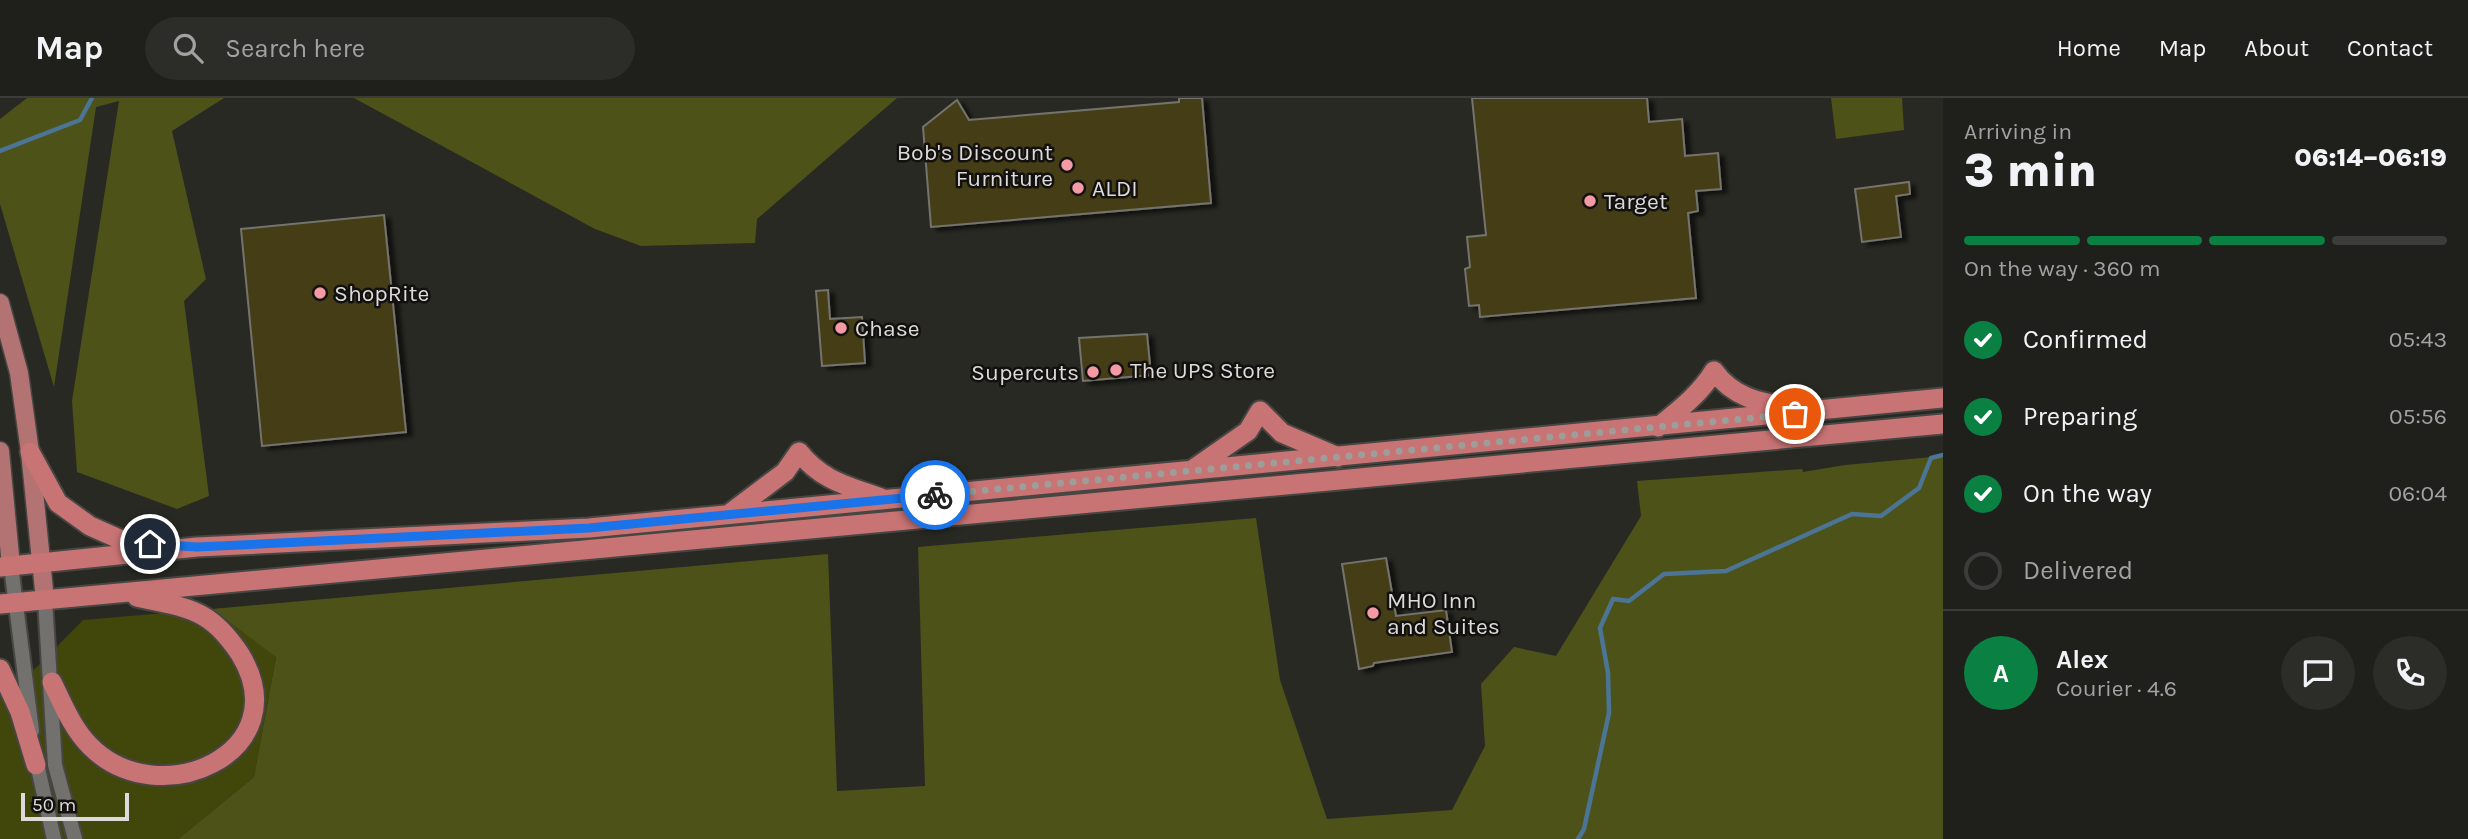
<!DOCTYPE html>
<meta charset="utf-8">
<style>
body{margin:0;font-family:Karla,sans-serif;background:#2c2c28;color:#f1f3f6;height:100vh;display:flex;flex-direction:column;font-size:26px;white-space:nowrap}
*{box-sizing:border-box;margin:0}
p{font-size:23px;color:#a1a2a3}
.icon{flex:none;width:38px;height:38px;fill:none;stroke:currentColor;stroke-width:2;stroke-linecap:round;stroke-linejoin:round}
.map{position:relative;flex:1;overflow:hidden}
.side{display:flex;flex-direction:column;background:#1f1f1b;width:525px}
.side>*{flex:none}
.scale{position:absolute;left:21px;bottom:18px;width:108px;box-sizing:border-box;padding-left:7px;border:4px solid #dcdbd9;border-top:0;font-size:19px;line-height:24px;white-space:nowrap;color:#dcdbd9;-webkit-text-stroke:5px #12110f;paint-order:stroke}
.pin{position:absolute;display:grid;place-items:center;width:60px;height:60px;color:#fff;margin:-30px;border:4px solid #fff;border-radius:50%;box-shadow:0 2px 7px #0007}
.courier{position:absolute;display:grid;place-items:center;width:70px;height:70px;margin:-35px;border:5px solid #1a73e8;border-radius:50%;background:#fff;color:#222;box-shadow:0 2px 9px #0007}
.overview em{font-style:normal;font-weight:800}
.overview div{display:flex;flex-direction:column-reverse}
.overview{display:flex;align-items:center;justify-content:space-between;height:119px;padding:0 21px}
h1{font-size:46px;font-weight:800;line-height:52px}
.bar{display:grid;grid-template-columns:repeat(4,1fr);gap:10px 7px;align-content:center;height:84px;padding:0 21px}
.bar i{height:9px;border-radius:5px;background:#3c3d3a}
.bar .on{background:#0b8043}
.bar p{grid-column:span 4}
.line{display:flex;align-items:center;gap:18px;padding:0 21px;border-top:2px solid #3c3d3a}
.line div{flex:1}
.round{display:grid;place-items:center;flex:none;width:74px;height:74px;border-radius:37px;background:#2c2c28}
ol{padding:0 21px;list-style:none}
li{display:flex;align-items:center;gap:21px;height:77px}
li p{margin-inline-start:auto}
li .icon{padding:7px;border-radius:50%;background:#0b8043;color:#fff;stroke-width:4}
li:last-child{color:#a1a2a3}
li i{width:38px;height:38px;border:4px solid #3c3d3a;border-radius:50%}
header{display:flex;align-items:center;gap:42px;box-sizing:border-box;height:98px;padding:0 35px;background:#1f1f1b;border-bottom:2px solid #3c3d3a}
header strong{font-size:33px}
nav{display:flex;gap:38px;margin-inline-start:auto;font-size:24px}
.search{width:490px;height:63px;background:#2c2c28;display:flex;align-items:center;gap:18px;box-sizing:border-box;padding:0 24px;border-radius:38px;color:#a1a2a3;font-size:26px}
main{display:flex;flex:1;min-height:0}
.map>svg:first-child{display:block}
.green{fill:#41460a}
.forest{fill:#4d5219}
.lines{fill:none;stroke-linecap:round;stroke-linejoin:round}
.stream{stroke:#4b7495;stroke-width:4.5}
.building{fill:#453d14;stroke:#74736e;stroke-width:2;filter:url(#shadow)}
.tertiary-casing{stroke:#474643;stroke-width:18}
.primary-casing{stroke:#474643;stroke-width:21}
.trunk-casing{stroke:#474643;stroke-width:23}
.tertiary{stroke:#72716d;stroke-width:14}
.primary{stroke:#b37372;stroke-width:18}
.trunk{stroke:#c97474;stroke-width:19}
.done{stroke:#9d9d9a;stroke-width:7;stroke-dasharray:0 12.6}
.route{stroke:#1a73e8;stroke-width:9}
.poi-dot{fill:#f49aa5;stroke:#12110f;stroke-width:2.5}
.labels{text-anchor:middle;stroke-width:5;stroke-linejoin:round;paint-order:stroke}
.poi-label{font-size:23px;fill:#dcdbd9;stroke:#12110f;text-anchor:start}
</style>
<header>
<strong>Map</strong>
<div class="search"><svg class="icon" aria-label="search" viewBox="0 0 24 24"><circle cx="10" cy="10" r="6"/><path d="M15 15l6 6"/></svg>Search here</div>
<nav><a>Home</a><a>Map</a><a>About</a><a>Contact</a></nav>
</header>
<main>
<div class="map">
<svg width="1943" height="741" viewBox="0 0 1943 741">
<defs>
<filter id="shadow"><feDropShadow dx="6" dy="3.5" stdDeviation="2" flood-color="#0009"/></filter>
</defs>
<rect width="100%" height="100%" fill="#292924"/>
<!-- green -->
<path class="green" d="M212,511L276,558L254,679L178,741H0V583L19,587L83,522Z"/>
<!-- forest -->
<path class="forest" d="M27,0H224L172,33L206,181L184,203L209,398L177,411L77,374L72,303L119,3L96,9L54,289L0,106V21Z
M354,0H897L757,121L755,145L641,148L595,131Z
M1831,0H1902L1904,32L1836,41Z
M1943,358V741H178L254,679L276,559L212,511L828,456L837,693L925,688L918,449L1256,420L1280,582L1327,721L1452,712L1485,648L1481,586L1514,549L1556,558L1641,418L1637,383L1802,371L1803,374L1845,367Z"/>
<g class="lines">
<!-- stream -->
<path class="stream" d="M0,53L80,22L92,0
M1578,741L1584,731L1609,615L1608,575L1600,530L1613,501L1629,503L1664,476L1726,473L1852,416L1881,418L1919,390L1931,360L1943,357"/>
</g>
<!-- building -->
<path class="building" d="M1179,0H1202L1211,105L931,129L923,29L957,2L969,22L1179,4Z
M1472,0H1647L1649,24L1682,21L1685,58L1718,55L1721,91L1696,93L1698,113L1688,115L1696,200L1480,219L1479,207L1469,208L1465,171L1470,169L1467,139L1486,137Z
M1909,84L1910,96L1896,98L1901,139L1862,144L1855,91Z
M384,117L406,334L262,348L241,131Z
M828,192L830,221L862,219L865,265L822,268L816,193Z
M1147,236L1151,277L1083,283L1079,240Z
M1386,460L1396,518L1446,512L1452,554L1374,565L1373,568L1359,571L1342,466Z"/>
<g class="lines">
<!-- tertiary casing -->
<g class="tertiary-casing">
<path id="tertiary" d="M11,468L32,633
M45,502L55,667L75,741
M35,657L54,741"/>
</g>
<!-- primary casing -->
<g class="primary-casing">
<path id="primary" d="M0,205L19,275L30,354L45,502
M0,353L11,468"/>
</g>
<!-- trunk casing -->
<g class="trunk-casing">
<path id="trunk" d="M1658,329C1679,312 1700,296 1714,273C1733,299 1759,305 1790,309
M30,354L58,405L90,428L126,444L151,446
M1192,372L1248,333L1260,313L1282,335L1338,359
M729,416L785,374L799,354C822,383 848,388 881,400
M0,469L197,449L589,430L1943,300
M0,506L1943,326
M0,571L20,614L36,667
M52,584C63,606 72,630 90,648C159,718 300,654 240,556C230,541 219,527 203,518C184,507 158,504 137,499"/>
</g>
<!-- tertiary -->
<use href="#tertiary" class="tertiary"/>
<!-- primary -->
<use href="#primary" class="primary"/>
<!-- trunk -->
<use href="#trunk" class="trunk"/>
</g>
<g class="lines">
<!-- done -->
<path class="done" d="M935,397L1795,316"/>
<!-- route -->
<path class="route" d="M150,446L197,449L589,430L935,397"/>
</g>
<!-- markers -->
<g class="poi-dot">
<circle cx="1067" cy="67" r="7"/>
<circle cx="1078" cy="90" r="7"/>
<circle cx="1590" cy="103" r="7"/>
<circle cx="320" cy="195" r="7"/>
<circle cx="841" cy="230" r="7"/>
<circle cx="1116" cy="272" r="7"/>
<circle cx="1093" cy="274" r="7"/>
<circle cx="1373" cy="515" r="7"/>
</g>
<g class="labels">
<!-- poi labels -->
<g class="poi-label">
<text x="1053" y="62" text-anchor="end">Bob's Discount<tspan x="1053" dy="26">Furniture</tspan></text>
<text x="1092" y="98">ALDI</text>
<text x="1604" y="111">Target</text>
<text x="334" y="203">ShopRite</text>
<text x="855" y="238">Chase</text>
<text x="1130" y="280">The UPS Store</text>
<text x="1079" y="282" text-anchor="end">Supercuts</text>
<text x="1387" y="510">MHO Inn<tspan x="1387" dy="26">and Suites</tspan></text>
</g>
</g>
</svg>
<div class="scale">50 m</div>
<div class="pin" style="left:1795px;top:316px;background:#ea580c"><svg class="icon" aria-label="bag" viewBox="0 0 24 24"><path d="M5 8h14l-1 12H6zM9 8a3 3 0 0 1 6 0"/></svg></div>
<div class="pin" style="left:150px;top:446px;background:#1f2937"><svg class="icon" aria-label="home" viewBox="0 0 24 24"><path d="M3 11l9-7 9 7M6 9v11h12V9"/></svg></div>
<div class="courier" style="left:935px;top:397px"><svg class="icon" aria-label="bike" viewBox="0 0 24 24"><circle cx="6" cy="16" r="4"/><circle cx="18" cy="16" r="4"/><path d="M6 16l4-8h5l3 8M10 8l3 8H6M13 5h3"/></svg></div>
</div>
<section class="side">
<div class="overview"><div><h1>3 min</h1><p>Arriving in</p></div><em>06:14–06:19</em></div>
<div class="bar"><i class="on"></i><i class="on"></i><i class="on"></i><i></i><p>On the way · 360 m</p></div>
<ol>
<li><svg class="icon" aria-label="check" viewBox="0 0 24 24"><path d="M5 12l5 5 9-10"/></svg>Confirmed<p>05:43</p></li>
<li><svg class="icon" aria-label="check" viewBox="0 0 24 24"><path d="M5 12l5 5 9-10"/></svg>Preparing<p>05:56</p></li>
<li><svg class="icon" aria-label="check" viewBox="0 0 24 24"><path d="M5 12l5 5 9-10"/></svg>On the way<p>06:04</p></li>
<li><i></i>Delivered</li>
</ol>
<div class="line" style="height:126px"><b class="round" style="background:#0b8043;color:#fff">A</b><div><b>Alex</b><p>Courier · 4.6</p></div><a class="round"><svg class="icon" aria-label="chat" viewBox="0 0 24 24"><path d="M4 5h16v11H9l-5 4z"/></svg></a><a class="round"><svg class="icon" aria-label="phone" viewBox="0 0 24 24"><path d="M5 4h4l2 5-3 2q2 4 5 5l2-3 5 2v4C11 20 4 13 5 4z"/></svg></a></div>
</section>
</main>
